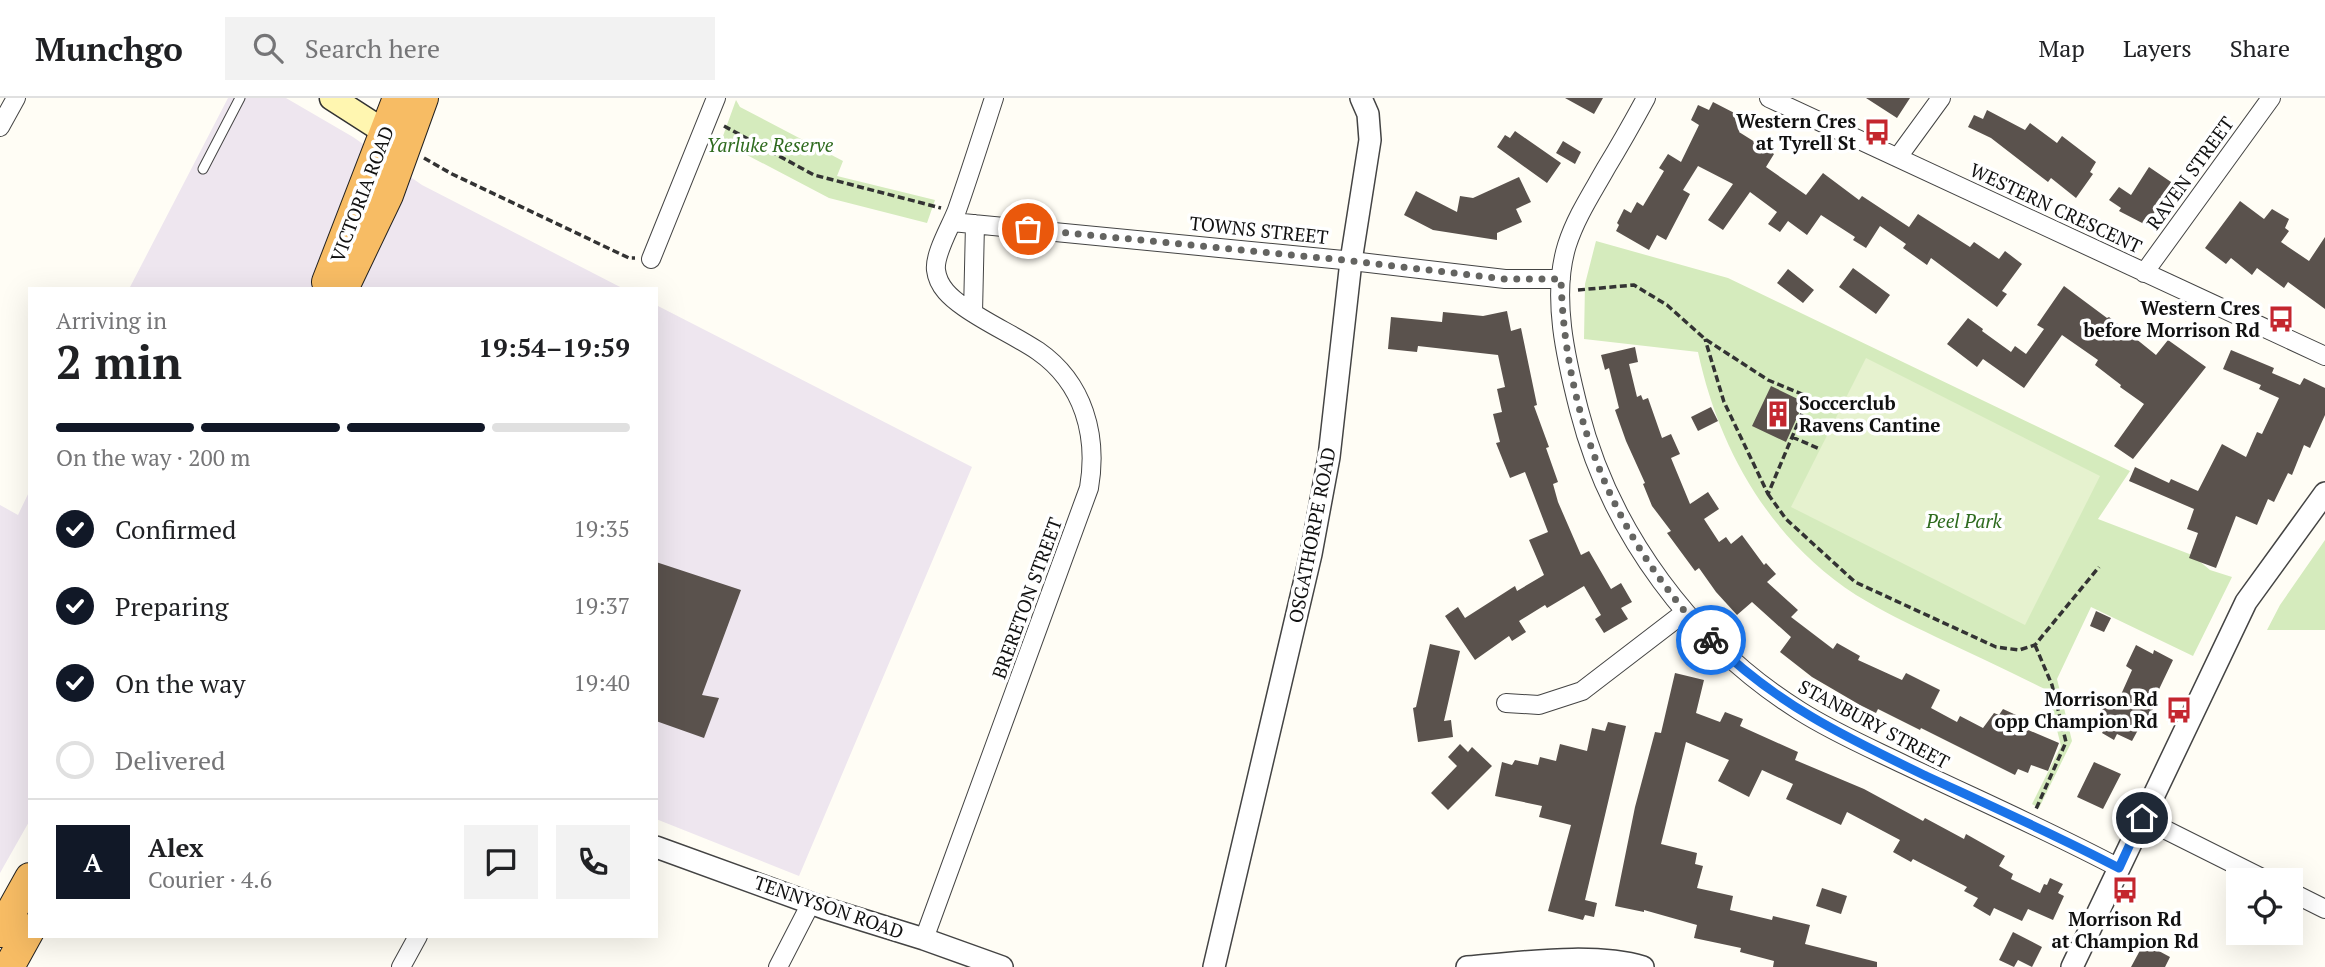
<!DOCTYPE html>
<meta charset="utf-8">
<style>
body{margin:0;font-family:"PT Serif",serif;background:#f2f2f2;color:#202124;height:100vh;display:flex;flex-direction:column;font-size:26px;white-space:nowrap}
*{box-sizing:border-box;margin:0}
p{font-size:23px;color:#757577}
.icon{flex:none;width:38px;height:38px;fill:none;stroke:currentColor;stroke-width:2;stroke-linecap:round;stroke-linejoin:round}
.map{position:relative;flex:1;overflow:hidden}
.side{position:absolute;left:28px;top:189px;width:630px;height:651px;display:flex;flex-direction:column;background:#fff;border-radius:0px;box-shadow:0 7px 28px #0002}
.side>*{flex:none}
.fabs{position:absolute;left:2226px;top:770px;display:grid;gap:14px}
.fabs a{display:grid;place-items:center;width:77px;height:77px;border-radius:0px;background:#fff;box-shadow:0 7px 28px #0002;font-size:35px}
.pin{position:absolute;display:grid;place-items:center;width:60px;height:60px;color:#fff;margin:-30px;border:4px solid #fff;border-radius:50%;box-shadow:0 2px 7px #0007}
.courier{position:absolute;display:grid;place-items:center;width:70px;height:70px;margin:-35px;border:5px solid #1a73e8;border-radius:50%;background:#fff;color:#222;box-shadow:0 2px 9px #0007}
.head em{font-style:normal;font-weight:700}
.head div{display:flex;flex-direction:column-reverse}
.head{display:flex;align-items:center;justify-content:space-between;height:119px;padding:0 28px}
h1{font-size:46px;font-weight:700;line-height:52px}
.bar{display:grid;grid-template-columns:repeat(4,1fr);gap:10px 7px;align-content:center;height:84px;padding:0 28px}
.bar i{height:9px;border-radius:5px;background:#e0e0e0}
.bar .active{background:#111827}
.bar p{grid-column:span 4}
.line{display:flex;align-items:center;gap:18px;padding:0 28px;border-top:2px solid #e0e0e0}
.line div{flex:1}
.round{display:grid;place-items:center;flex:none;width:74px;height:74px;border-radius:0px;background:#f2f2f2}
ol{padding:0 28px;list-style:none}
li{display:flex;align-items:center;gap:21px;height:77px}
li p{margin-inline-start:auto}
li .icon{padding:7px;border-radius:50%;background:#111827;color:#fff;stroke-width:4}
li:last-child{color:#757577}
li i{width:38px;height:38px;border:4px solid #e0e0e0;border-radius:50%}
header{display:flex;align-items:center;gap:42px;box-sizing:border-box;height:98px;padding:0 35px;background:#fff;border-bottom:2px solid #e0e0e0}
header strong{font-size:33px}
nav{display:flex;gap:38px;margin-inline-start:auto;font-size:24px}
.search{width:490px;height:63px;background:#f2f2f2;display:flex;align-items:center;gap:18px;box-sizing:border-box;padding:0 24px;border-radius:0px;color:#757577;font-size:26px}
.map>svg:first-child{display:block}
.industrial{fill:#eee6ef}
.green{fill:#d5ebbd}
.pitch{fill:#e6f2cf}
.building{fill:#5a524d}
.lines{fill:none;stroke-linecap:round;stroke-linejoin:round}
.service-casing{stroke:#444;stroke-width:11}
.minor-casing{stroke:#444;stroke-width:20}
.tertiary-casing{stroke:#444;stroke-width:24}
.secondary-casing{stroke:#333;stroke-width:27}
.trunk-casing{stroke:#222;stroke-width:32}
.path{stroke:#333;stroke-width:3.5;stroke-dasharray:7 3.5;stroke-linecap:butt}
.service{stroke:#fff;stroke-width:9}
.minor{stroke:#fff;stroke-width:18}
.tertiary{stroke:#fff;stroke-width:21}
.secondary{stroke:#fff6b0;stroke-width:24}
.trunk{stroke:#f7bc64;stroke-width:30}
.done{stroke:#646461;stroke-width:7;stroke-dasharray:0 12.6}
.route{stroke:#1a73e8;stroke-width:9}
.labels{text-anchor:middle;stroke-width:7;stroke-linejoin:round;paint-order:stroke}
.poi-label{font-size:19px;font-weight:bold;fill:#111;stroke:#fff;text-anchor:end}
.park-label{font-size:19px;font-style:italic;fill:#2f6b1f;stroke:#fff}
.street-label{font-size:19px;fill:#111;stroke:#fff}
</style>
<header>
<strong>Munchgo</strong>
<div class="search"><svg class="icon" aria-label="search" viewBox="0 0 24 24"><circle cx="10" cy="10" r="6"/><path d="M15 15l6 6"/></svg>Search here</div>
<nav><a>Map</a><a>Layers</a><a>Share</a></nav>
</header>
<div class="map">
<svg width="2325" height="869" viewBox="0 0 2325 869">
<rect width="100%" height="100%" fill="#fffdf5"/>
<!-- industrial -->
<path class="industrial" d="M228,0H286L353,39L422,87L624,191H129Z
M656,207L972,369L799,778L656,721Z
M30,392V722L0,775V407L18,417Z"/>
<!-- green -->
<path class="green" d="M736,2L740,9L843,63L837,78L935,102L927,125L829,100L726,46L719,49Z
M1596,143L1728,180L2130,373L2098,421L2192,457L2210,472L2232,479L2193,558L2091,509L2057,581L2072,643L2039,710L2032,706L2061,648L2047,592C2010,574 1973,556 1936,539C1909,526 1882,513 1856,497C1770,441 1719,352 1698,254L1584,241L1585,186Z
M2325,442V532H2267L2280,507Z"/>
<!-- pitch -->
<path class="pitch" d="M1866,260L2100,378L2025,527L1791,409Z"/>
<!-- building -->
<path class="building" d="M1565,0H1603L1594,16Z
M1866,0H1910L1897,20Z
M1713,4L1746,21L1739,34L1774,56L1766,69L1806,97L1823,75L1859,102L1862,98L1909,129L1918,116L1970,149L1974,144L1999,161L2005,153L2022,166L2002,193L2007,196L1997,209L1931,160L1927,167L1903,150L1906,146L1880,128L1866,150L1853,142L1855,139L1821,117L1807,137L1788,123L1780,134L1768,126L1777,114L1750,94L1723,132L1708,122L1733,86L1698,68L1683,92L1690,96L1666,142L1657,137L1649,152L1616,133L1619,127L1617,125L1624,111L1631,115L1637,104L1643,108L1664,73L1659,70L1668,56L1681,64L1699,27L1691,22L1698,7L1709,12Z
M1987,12L2025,32L2030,25L2057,45L2062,38L2096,64L2090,74L2093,76L2076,100L2051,80L2048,84L1991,40L1968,29L1974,17L1983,21Z
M1515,33L1561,65L1547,85L1497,49L1505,37L1510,40Z
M1563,43L1581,54L1575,66L1556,55Z
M2149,69L2174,86L2146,127L2119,113L2121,110L2109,102L2119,89L2131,97Z
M1519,79L1531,104L1516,111L1522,124L1497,135V142L1433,132L1404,117L1416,93L1457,114L1460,98L1473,100Z
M2240,103L2264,121L2272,111L2289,121L2285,130L2289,133L2281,144L2309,163L2325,139V211L2288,184L2284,190L2257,170L2252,177L2231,160L2226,166L2205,150Z
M1853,170L1890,197L1876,216L1839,189Z
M1788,171L1814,192L1803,205L1777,185Z
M2064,188L2107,220L2109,219L2156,257L2168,242L2206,269L2133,361L2114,348L2144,306L2120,289L2121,287L2095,267L2098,262L2062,237L2024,290L1983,261L1977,269L1947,246L1968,220L1983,231L1982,233L2011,254L2015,248L2026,256L2044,231L2037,227Z
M1507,213L1511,233L1521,230L1537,307L1534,308L1549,349L1546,350L1558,384L1553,386L1558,404L1581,457L1589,453L1611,491L1621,485L1632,504L1621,510L1628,521L1604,535L1595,521L1601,517L1584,488L1547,510L1545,507L1519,523L1526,534L1512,543L1509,538L1475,562L1445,518L1458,509L1465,520L1515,488L1517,493L1544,477L1529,442L1548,434L1525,374L1510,380L1496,345L1500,344L1493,316L1502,314L1497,291L1505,289L1498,257L1418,248L1417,254L1388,251L1391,219L1442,224L1443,214L1483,218Z
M1635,249L1638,264L1629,266L1637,299L1641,297L1643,302L1648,300L1662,340L1671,336L1680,356L1671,360L1690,406L1708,394L1719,411L1704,421L1719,444L1726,439L1731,446L1742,437L1764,467L1766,465L1776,476L1767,484L1798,512L1791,519L1833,551L1837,545L1860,558L1858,562L1902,582L1906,575L1940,592L1931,610L1957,624L1960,618L1983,630L1994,615L1999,617L2003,611L2016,617L2014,626L2059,645L2048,673L2031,667L2028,675L2018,671L2015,677L1921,630L1920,632L1878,611L1876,615L1860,607L1812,579L1780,554L1791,539L1752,504L1737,517L1716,494L1699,470L1695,473L1667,435L1671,433L1652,408L1643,386L1645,385L1626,343L1615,312L1619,310L1609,270L1605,272L1601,257Z
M2231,252L2274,270L2272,275L2300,287L2304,280L2325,290V317L2310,350L2304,347L2292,377L2288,375L2274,404L2268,401L2257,427L2236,418L2216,470L2189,460L2198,435L2187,431L2194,411L2129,383L2135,369L2169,385L2171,381L2198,393L2222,346L2246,359L2257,334L2262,336L2279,300L2259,291L2261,287L2223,271Z
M1771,288L1804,304L1786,344L1752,328Z
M1711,309L1718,323L1698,333L1691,319Z
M656,464L741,492L702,597L719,600L704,640L656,623Z
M2096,513L2111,520L2104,534L2090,528Z
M1430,546L1460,553L1444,623L1451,622L1453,639L1418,644L1413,610L1416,609Z
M2136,547L2153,556L2154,552L2173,562L2151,608L2154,609L2148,621L2145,619L2132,643L2117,636L2114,642L2102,635L2105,630L2095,625L2106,605L2115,610L2132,572L2126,568Z
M1675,575L1704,582L1696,615L1720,624L1725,614L1743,621L1740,628L1798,654L1795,662L1864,691L1923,723L1925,720L1964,741L1966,736L2005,758L1999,768L2013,776L2011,781L2040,795L2044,786L2047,787L2050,780L2063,786L2058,795L2064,798L2053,822L2028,811L2022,823L1994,810L1990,818L1973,808L1978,800L1964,793L1967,789L1913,761L1911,764L1893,754L1900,742L1847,714L1841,727L1786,701L1793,686L1762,672L1749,699L1718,683L1729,662L1686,644L1661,746L1697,755L1695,766L1703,768L1697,790L1733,798L1730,812L1772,822L1773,818L1810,827L1805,846L1877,864V869H1773L1774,863L1740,854L1741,850L1694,840L1697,827L1644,812V814L1615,808L1635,709L1655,634L1661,635Z
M1608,624L1626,628L1585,802L1597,805L1594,819L1585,817L1583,822L1548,813L1571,727L1539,719L1542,708L1495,698L1502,664L1512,667L1515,662L1538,667L1540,659L1556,663L1560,646L1587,653L1592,630L1605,633Z
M1460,646L1468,654L1472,649L1492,668L1448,712L1431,695L1457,668L1448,659Z
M2094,664L2121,676L2103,711L2077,699Z
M1822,790L1847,798L1841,816L1816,808Z
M2013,834L2042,849L2032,869L2018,862L2014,869L1999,862Z
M2144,845L2170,859L2165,869H2131Z"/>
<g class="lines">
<!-- service casing -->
<g class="service-casing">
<path id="service" d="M203,71L240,0"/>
</g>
<!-- minor casing -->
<g class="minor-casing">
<path id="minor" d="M1646,0C1633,24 1620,47 1606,70C1592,95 1576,119 1567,147C1551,198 1566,261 1579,312C1610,434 1693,546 1800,613C1833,634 1870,650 1905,667C1976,701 2049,733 2119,770
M1769,0L2325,258
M0,29L16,0
M1898,59L1941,0
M952,124L1343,162L1505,181H1561
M651,161L716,0
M2144,175L2271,0
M973,215L975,126
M1506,605L1539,607L1582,593L1685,514
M2142,720L2266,782
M2291,794L2325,811
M924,841L1089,390C1098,338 1084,285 1038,253C1014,237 988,226 964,209C951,200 938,189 936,172C934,156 951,128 957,112C970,75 982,37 994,0
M401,869L418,838
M778,869L811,805"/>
</g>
<!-- tertiary casing -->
<g class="tertiary-casing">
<path id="tertiary" d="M656,749L824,810L924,841L1002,869
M1214,869L1311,456L1329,359L1351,163L1370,42L1368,16L1361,0
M1467,869C1520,865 1593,854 1643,869
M2072,869L2246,504L2325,395"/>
</g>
<!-- secondary casing -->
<g class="secondary-casing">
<path id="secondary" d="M332,0L385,34L401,39"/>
</g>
<!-- trunk casing -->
<g class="trunk-casing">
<path id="trunk" d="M327,184L398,0
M343,191L388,97L423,0
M0,834L30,780
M9,869L30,831"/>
</g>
<!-- path -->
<path class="path" d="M724,28L814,77L941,110
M424,60L452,76L629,160H635
M1578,192L1634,187L1667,207L1705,241L1768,282L1809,299L1768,396L1724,304L1705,241
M1792,339L1820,351
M1768,396L1786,421L1855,484L1996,549L2019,552L2035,547L2099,469
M2035,547L2052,587L2066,644L2036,711"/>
<!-- service -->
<use href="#service" class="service"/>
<!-- minor -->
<use href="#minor" class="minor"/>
<!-- tertiary -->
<use href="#tertiary" class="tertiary"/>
<!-- secondary -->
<use href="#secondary" class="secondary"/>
<!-- trunk -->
<use href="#trunk" class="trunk"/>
</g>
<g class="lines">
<!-- done -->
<path class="done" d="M1028,131L1343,162L1505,181H1561C1564,292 1597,395 1663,485C1678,505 1693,525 1711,542"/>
<!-- route -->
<path class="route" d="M1711,542C1776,606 1845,639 1926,678C1991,708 2056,737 2119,770L2142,720"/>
</g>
<!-- icons -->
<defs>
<g id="bus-bare" transform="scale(2.1)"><path d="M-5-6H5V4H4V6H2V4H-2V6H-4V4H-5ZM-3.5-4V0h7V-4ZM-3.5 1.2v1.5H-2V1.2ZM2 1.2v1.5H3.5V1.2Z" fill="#c4262e" stroke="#fff" stroke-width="2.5" paint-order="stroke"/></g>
<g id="building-bare" transform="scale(2.1)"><path d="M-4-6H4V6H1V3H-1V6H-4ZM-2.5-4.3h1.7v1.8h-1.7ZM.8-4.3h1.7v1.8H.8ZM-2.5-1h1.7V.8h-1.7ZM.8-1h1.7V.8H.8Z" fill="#c4262e" stroke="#fff" stroke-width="2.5" paint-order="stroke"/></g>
</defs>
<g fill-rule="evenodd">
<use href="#bus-bare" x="1877" y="34"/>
<use href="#bus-bare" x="2281" y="221"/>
<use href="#building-bare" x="1778" y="316"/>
<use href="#bus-bare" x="2179" y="612"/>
<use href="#bus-bare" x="2125" y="792"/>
</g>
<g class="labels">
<!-- poi labels -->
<g class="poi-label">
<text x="1856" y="30">Western Cres<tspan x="1856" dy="22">at Tyrell St</tspan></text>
<text x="2260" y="217">Western Cres<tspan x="2260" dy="22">before Morrison Rd</tspan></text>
<text x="1799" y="312" text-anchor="start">Soccerclub<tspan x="1799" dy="22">Ravens Cantine</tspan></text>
<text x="2158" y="608">Morrison Rd<tspan x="2158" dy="22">opp Champion Rd</tspan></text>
<text x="2125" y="828" text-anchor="middle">Morrison Rd<tspan x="2125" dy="22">at Champion Rd</tspan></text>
</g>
<!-- park labels -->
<g class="park-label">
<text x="770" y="54">Yarluke Reserve</text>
<text x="1964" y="430">Peel Park</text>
</g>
<!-- street labels -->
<g class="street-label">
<text transform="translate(2190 75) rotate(-54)" y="7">RAVEN STREET</text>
<text transform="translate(362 96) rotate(-69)" y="7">VICTORIA ROAD</text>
<text transform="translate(2056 110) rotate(25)" y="7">WESTERN CRESCENT</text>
<text transform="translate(1259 132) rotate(6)" y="7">TOWNS STREET</text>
<text transform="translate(1312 437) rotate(-79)" y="7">OSGATHORPE ROAD</text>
<text transform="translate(1027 500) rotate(-70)" y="7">BRERETON STREET</text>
<text transform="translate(1874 626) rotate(28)" y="7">STANBURY STREET</text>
<text transform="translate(829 809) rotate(19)" y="7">TENNYSON ROAD</text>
</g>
</g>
</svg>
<div class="fabs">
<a><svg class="icon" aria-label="locate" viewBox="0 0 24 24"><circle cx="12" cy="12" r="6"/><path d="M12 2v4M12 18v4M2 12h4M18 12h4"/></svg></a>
</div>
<div class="pin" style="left:1028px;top:131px;background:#ea580c"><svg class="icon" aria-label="bag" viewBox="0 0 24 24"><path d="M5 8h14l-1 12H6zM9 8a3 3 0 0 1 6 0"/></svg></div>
<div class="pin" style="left:2142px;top:720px;background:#1f2937"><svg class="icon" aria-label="home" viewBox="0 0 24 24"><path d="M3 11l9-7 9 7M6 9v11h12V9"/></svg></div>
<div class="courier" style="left:1711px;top:542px"><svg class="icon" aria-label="bike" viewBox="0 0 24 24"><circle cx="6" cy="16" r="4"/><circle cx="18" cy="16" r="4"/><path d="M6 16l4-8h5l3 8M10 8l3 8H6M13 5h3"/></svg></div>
<section class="side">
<div class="head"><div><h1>2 min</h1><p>Arriving in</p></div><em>19:54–19:59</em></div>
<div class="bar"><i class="active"></i><i class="active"></i><i class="active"></i><i></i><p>On the way · 200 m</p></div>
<ol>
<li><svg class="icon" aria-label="check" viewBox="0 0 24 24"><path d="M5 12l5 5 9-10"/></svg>Confirmed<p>19:35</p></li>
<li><svg class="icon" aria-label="check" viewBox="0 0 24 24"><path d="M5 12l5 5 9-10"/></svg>Preparing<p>19:37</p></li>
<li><svg class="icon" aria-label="check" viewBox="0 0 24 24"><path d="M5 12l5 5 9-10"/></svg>On the way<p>19:40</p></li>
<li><i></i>Delivered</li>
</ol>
<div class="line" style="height:126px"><b class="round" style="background:#111827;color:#fff">A</b><div><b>Alex</b><p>Courier · 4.6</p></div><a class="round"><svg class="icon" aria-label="chat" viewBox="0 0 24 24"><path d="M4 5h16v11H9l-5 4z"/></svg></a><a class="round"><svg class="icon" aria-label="phone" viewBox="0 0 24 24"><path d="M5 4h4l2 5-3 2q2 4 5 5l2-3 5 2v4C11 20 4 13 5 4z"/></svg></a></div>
</section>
</div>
